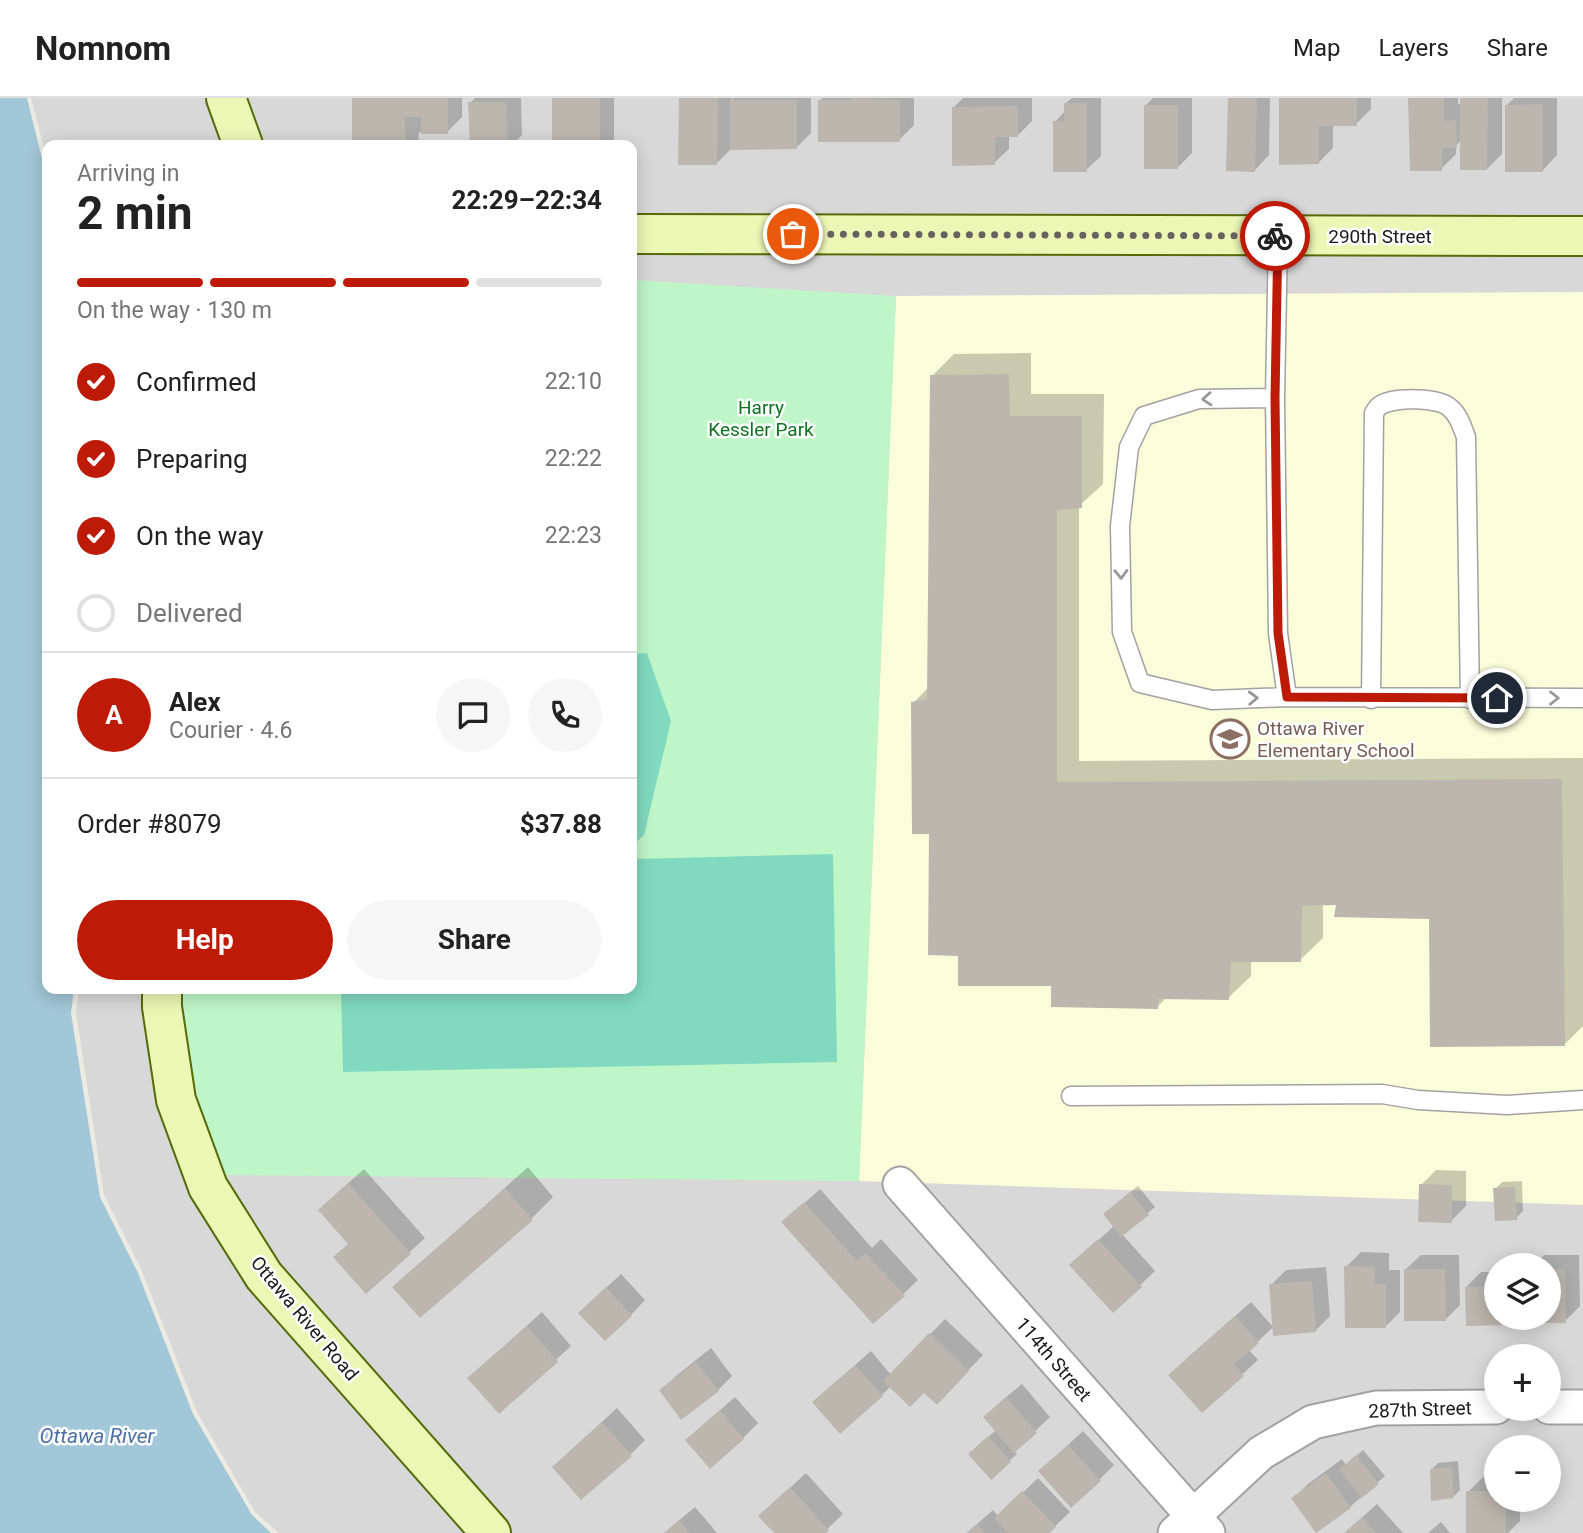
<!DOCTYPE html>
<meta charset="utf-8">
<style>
body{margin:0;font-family:Roboto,sans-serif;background:#f6f6f6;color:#222;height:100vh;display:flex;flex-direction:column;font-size:26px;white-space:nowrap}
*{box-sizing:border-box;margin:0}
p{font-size:23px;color:#767676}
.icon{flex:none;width:38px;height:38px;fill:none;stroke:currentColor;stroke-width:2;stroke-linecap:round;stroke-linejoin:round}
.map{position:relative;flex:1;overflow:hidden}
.side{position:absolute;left:42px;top:42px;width:595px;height:854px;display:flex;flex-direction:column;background:#fff;border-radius:14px;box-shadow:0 4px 18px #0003}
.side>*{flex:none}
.fabs{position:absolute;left:1484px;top:1155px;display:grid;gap:14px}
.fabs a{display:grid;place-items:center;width:77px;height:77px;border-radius:50%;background:#fff;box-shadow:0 4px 18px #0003;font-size:35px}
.pin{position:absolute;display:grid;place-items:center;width:60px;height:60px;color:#fff;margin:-30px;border:4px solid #fff;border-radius:50%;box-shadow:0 2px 7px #0007}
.courier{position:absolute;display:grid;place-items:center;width:70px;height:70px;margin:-35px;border:5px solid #be1a08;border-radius:50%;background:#fff;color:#222;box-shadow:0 2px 9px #0007}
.headline em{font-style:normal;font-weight:700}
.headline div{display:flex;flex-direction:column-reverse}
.headline{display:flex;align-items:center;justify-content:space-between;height:119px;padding:0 35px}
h1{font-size:46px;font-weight:700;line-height:52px}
.bar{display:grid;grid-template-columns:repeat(4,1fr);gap:10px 7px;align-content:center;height:84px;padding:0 35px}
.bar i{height:9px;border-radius:5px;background:#e0e0e0}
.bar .selected{background:#be1a08}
.bar p{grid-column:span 4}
.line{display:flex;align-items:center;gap:18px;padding:0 35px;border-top:2px solid #e0e0e0}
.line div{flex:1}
.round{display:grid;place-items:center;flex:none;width:74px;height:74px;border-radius:37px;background:#f6f6f6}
ol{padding:0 35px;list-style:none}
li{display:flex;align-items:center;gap:21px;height:77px}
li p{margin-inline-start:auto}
li .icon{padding:7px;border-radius:50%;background:#be1a08;color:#fff;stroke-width:4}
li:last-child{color:#767676}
li i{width:38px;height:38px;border:4px solid #e0e0e0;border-radius:50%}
.action{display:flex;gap:14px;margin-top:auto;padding:14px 35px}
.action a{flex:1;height:80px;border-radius:42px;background:#be1a08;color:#fff;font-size:28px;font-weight:700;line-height:80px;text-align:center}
.action a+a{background:#f6f6f6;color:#222}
header{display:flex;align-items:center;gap:42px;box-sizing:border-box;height:98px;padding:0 35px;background:#fff;border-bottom:2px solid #e0e0e0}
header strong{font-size:33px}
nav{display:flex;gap:38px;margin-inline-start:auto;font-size:24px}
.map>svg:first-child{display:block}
.residential{fill:#d9d8d8;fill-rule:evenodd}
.education{fill:#fafdd9}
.park{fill:#bef6c8}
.pitch{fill:#81d9c0}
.water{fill:#a2c7d9}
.shadow{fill:#0003}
.building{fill:#bcb6ae}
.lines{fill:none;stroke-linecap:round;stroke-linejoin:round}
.lane-casing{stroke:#a2a2a2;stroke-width:21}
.street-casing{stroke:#a2a2a2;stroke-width:37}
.secondary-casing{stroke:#576b09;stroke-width:42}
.lane{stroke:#fff;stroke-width:18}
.street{stroke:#fff;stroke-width:33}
.secondary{stroke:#ecf6b5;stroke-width:38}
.oneway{stroke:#989898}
.done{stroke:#646360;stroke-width:7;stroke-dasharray:0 12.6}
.route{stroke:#be1a08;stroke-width:9}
.labels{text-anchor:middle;stroke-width:5;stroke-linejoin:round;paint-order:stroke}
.street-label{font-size:19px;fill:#1b1b1b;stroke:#fff}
.park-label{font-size:19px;fill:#0f7321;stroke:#fff}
.education-label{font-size:19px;fill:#785e54;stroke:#fff;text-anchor:start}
.water-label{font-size:21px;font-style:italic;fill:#4c70a6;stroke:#fff}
</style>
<header>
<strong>Nomnom</strong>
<nav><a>Map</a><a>Layers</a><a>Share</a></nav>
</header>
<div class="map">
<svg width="1583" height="1435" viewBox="0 0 1583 1435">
<rect width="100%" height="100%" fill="#eceae1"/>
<!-- residential -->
<path class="residential" d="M31,0H1583V1435H279L255,1414L197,1314L142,1173L104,1097L76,915L79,891H632V47H47V61ZM1496,1167H1549V1220H1496ZM1496,1258H1549V1311H1496ZM1496,1349H1549V1402H1496Z"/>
<!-- education -->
<path class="education" d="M1583,194V1107L859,1083L896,198Z"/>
<!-- park -->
<path class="park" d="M632,182L896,198L859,1083L224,1077C218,1066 211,1054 206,1043C191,1004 181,933 181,891H632Z"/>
<!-- pitch -->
<path class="pitch" d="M647,555L671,623L644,737L632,748V556Z
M833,756L837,964L343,974L341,891H632V761Z"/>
<!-- water -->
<path class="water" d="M0,0H27L47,81V891H74L71,915L100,1099L138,1175L193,1316L252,1417L271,1435H0Z"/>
<!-- shadow -->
<path class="shadow" d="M354,0H462V19L447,34H419L418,47H354Z
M475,0H521L522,37L512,47H471L470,5Z
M554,0H614V42L609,47H554Z
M681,0H732V2L734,0H811V35L796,50H732L717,65Z
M822,0H914V27L899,42L820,3Z
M963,0H1032V23L1017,38H1009V51L994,65L953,10Z
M1072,0H1101V58L1086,72L1055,24L1066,12V5Z
M1153,0H1192V55L1178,69L1145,8Z
M1229,0H1270L1269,57L1255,72Z
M1281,0H1371V11L1356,26H1333V50L1318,65Z
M1411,0H1458V6H1462V0H1502V56L1487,71L1461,42L1456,48V56L1441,71Z
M1514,0H1557V57L1543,72L1507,7Z
M1031,255V296H1104L1103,386L1079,408V663L1583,660V928L1565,946L1431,819L1338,805L1323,806V840L1300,862H1251V878L1228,900L1167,899L1157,909L1053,886L960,856L931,734L913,605L929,589L932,278L954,256Z
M528,1069L553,1099L531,1121L395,1189Z
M364,1071L425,1140L366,1194L335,1097Z
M1436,1072L1466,1073V1108L1451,1123L1421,1087Z
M1522,1083L1523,1113L1516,1120L1495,1091L1502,1084Z
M1138,1088L1155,1109L1122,1136L1155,1173L1113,1213L1086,1153L1114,1128L1112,1109Z
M820,1091L872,1150L881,1141L918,1182L874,1224L799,1110Z
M1361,1154L1389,1155V1172H1400V1214L1386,1228L1346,1169Z
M1421,1157H1459L1460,1207L1445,1222L1406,1171Z
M1544,1157H1579L1580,1208L1565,1223H1529V1220H1549V1167H1534Z
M1326,1169L1330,1218L1315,1233L1271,1187L1286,1172Z
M1481,1174H1496V1220H1513L1507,1225L1467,1226L1466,1189Z
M621,1176L645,1202L631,1217L595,1200Z
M1251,1204L1273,1229L1249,1252L1258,1262L1202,1313L1185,1262Z
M542,1214L571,1248L499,1314L484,1266Z
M945,1221L983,1257L951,1290L924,1292L891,1288L882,1297L829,1290L871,1253L891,1277Z
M711,1250L732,1278L718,1292L661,1293L676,1278Z
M1022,1286L1050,1319L1014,1353L1017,1356L991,1379L970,1356L997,1331L1000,1304Z
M735,1299L758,1325L743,1340L702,1328Z
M617,1310L645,1342L631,1356L569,1354Z
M1083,1333L1114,1367L1099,1382L1055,1359Z
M1363,1352L1385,1378L1350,1409L1294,1400L1308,1386L1342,1361L1346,1367Z
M1458,1363L1460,1392L1453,1399L1431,1372L1438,1365Z
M806,1375L843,1416L823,1435H777L776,1403Z
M1483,1379H1496V1402H1520V1423L1508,1435H1468V1394Z
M1038,1380L1070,1414L1048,1435H967L993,1412L998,1418Z
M1377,1406L1403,1435H1345L1347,1433Z
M695,1409L717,1435H664Z
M1441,1424L1450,1435H1428Z"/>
<!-- building -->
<path class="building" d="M352,0H448V36H421V19H405V47H352Z
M552,0H600V47H552Z
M679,0H718L717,67H678Z
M851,0L900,2V44H818V2H851Z
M1228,0H1257L1255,74L1226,73Z
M1279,0H1357V28H1319V66L1279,67Z
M1408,0H1444V23L1456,22L1457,50H1442V73H1410Z
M1460,0H1488L1487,72H1460Z
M730,2H797V51L730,52Z
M468,4H506L508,47H470Z
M1064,5H1087V74H1053V23H1064Z
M1543,6V74H1505V7Z
M1144,7H1178V71H1144Z
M1018,8V39H995V67L952,68V9Z
M1009,276L1010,318H1082V410L1057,412V684L1562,681L1565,948L1430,949L1429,821L1334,819L1336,807L1302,808L1301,864H1231L1229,902L1159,901L1158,911L1051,909V888H958V858L928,857L929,736H912L911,604L927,601L930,277Z
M348,1085L411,1156L366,1196L333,1159L348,1146L318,1112Z
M1419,1086L1452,1087V1125L1418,1124Z
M1515,1089L1517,1122L1495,1123L1493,1090Z
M505,1090L533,1122L420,1220L392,1189Z
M1130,1094L1149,1117L1121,1139L1103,1116Z
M804,1104L857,1163L866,1155L905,1198L873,1226L781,1124Z
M1098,1141L1142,1189L1113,1215L1069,1167Z
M1344,1168L1375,1169V1186H1386V1230H1345Z
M1404,1171H1445L1446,1223H1404Z
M1549,1171H1565L1566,1225H1528V1220H1549Z
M1312,1183L1316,1234L1273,1238L1269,1186Z
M1496,1188V1220H1508V1227L1466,1228L1465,1189Z
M606,1189L632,1218L605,1243L578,1215Z
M1235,1218L1259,1245L1234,1266L1244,1278L1202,1315L1168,1277Z
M527,1228L558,1264L499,1316L467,1280Z
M929,1235L969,1273L937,1307L924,1295L910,1309L883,1283Z
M696,1264L719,1293L681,1322L659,1292Z
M855,1267L883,1298L840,1336L812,1304Z
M1006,1299L1037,1335L1014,1355L983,1319Z
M720,1312L744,1341L710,1371L685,1342Z
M602,1324L632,1358L581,1402L552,1369Z
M988,1338L1011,1364L991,1382L968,1356Z
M1068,1347L1101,1383L1071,1410L1038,1373Z
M1356,1357L1379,1386L1362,1400L1339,1372Z
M1452,1369L1454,1400L1431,1403L1430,1371Z
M1326,1375L1351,1410L1316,1435L1291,1400Z
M790,1389L829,1432L826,1435H774L758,1418Z
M1022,1393L1056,1429L1050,1435H1008L994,1420Z
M1466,1393H1496V1402H1506V1435H1466Z
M1362,1419L1376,1435H1344Z
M679,1422L690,1435H664Z
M977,1426L985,1435H966Z"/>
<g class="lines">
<!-- lane casing -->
<g class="lane-casing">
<path id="lane" d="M1278,138L1275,300L1278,535L1287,599L1583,600
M1275,300L1199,301L1144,318L1129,349L1120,428L1122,534L1140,585L1212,602L1287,599
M1371,601L1374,315C1376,312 1378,308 1381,307C1394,299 1440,299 1450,310C1459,317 1462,329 1466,339L1470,601
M1071,998L1382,996L1418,1002L1507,1007L1583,1002"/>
</g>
<!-- street casing -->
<g class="street-casing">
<path id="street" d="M900,1086L1208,1435
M1549,1309H1583
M1175,1435L1261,1355L1313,1324L1376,1310L1496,1309"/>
</g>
<!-- secondary casing -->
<g class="secondary-casing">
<path id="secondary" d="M226,0L243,47
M632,136L1583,138
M162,891V909L176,1002L208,1089L264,1178L491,1435"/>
</g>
<!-- lane -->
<use href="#lane" class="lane"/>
<!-- street -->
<use href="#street" class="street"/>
<!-- secondary -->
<use href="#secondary" class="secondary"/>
</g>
<!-- one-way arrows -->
<defs><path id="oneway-chevron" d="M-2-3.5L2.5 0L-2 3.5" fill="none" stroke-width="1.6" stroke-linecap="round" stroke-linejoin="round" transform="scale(1.75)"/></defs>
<g class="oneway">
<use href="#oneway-chevron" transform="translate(1207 301) rotate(176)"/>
<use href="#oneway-chevron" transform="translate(1121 476) rotate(89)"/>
<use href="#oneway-chevron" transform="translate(1253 600) rotate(-2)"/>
<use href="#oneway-chevron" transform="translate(1554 600)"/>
</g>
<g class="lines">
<!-- done -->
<path class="done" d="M793,136L1275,138"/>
<!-- route -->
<path class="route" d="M1275,138H1278L1275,300L1278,535L1287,599L1497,600"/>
</g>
<!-- icons -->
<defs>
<g id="school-ring" transform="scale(2.0125)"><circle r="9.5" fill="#fff" stroke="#8d6e63" stroke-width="1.5"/><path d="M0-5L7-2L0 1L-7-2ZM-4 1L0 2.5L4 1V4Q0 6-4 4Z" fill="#8d6e63"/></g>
</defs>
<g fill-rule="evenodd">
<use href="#school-ring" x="1230" y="641"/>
</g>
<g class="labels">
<!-- street labels -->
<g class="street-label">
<text x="1380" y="145">290th Street</text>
<text transform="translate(305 1220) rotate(50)" y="7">Ottawa River Road</text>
<text transform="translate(1054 1261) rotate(49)" y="7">114th Street</text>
<text transform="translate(1420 1311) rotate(-2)" y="7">287th Street</text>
</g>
<!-- park labels -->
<g class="park-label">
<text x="761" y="316">Harry<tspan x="761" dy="22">Kessler Park</tspan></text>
</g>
<!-- education labels -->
<g class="education-label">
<text x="1257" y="637">Ottawa River<tspan x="1257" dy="22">Elementary School</tspan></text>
</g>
<!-- water labels -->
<g class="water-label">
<text x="97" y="1345">Ottawa River</text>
</g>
</g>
</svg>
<div class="fabs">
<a><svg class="icon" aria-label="layers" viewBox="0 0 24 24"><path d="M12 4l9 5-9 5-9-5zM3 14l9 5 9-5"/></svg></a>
<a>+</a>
<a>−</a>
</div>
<div class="pin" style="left:793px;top:136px;background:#ea580c"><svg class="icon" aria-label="bag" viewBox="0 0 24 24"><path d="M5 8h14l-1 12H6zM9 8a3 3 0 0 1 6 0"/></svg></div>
<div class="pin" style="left:1497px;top:600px;background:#1f2937"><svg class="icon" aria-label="home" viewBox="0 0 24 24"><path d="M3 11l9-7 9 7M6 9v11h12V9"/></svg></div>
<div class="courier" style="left:1275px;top:138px"><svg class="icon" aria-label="bike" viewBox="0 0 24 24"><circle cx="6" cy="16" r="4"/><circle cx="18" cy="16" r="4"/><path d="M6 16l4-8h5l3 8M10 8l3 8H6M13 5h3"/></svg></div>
<section class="side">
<div class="headline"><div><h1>2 min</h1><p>Arriving in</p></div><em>22:29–22:34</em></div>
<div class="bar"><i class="selected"></i><i class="selected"></i><i class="selected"></i><i></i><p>On the way · 130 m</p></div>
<ol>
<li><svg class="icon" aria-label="check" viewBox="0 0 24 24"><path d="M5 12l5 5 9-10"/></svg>Confirmed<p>22:10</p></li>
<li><svg class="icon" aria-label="check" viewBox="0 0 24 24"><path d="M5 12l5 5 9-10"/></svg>Preparing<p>22:22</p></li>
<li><svg class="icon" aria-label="check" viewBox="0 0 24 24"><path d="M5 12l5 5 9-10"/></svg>On the way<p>22:23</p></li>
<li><i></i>Delivered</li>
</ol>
<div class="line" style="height:126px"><b class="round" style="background:#be1a08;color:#fff">A</b><div><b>Alex</b><p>Courier · 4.6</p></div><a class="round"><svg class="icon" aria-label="chat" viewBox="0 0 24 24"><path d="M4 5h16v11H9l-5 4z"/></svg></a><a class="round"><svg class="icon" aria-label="phone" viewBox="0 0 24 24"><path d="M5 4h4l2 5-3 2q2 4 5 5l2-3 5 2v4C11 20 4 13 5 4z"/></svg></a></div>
<div class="line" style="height:91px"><div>Order #8079</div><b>$37.88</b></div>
<div class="action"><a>Help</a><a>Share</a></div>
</section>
</div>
